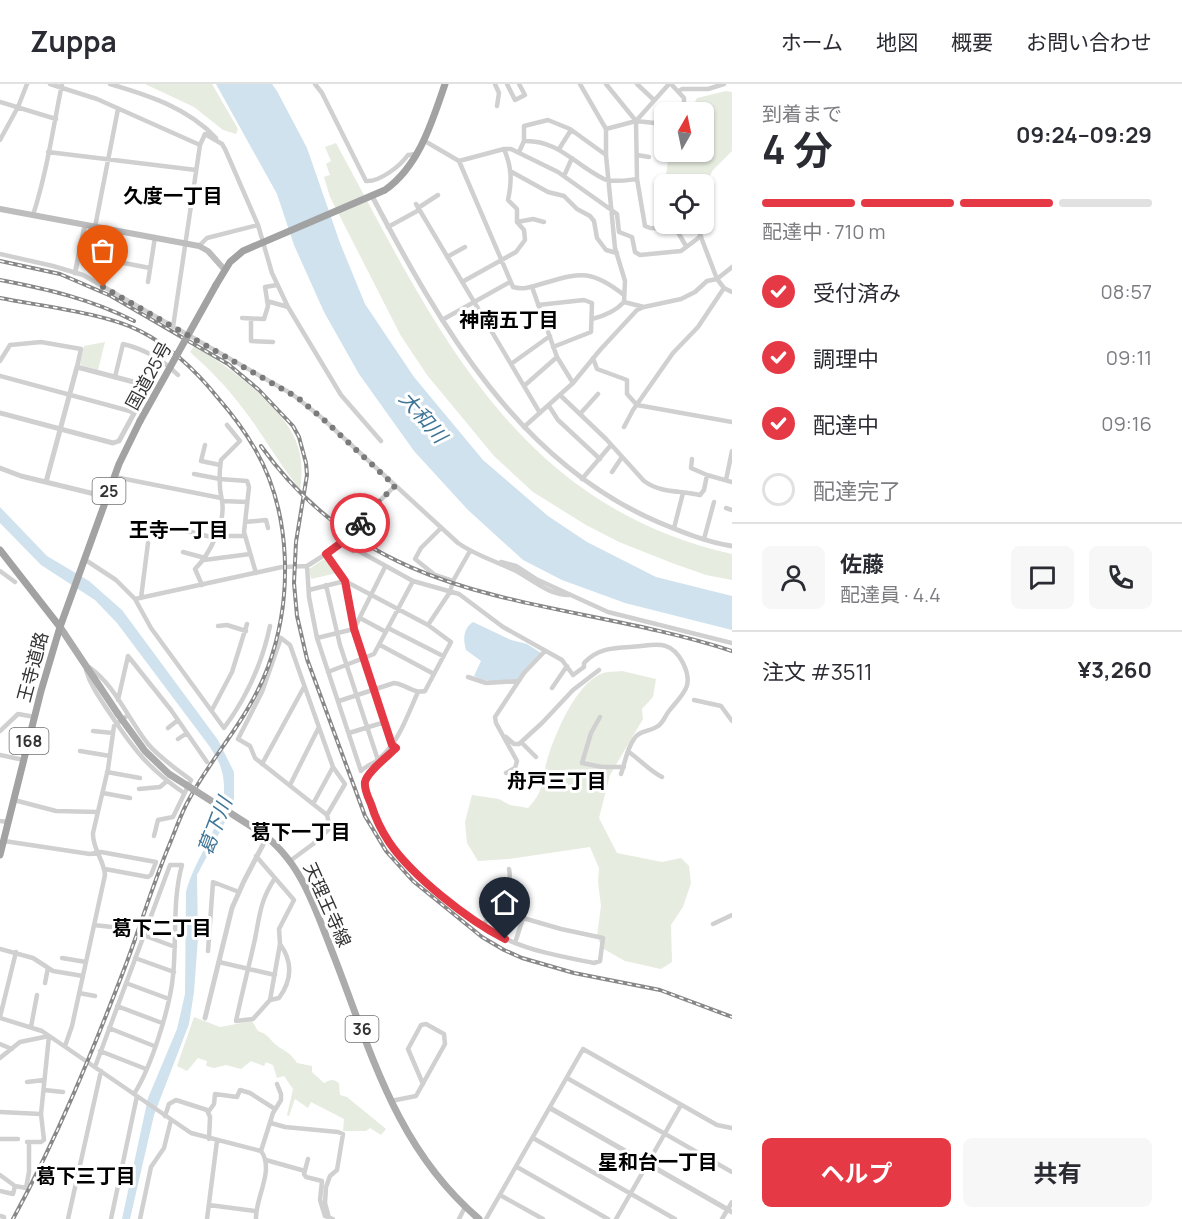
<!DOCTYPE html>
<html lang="ja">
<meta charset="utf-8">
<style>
body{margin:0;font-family:Manrope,"Noto Sans JP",sans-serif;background:#f7f7f7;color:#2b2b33;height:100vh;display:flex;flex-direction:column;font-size:22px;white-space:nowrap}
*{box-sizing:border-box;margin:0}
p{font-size:20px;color:#7c7c81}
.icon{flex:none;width:33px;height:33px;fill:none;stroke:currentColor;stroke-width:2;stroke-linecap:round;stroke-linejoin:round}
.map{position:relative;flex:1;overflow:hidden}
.drawer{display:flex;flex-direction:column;background:#fff;width:450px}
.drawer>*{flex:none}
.needle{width:39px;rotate:9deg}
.controls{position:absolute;left:654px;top:18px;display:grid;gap:12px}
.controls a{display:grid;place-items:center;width:60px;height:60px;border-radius:9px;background:#fff;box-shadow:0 2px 4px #0004;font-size:30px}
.pin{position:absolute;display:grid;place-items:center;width:51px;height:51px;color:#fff;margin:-62px -26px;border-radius:50% 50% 50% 0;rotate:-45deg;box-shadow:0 0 6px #0007}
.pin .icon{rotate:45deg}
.courier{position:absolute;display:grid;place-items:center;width:60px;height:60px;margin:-30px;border:4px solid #e63946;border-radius:50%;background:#fff;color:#222;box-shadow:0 2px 8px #0007}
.overview em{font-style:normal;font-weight:700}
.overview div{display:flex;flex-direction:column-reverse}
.overview{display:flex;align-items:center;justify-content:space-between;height:102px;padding:0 30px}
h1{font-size:39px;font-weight:700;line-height:45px}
.bar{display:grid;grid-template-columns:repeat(4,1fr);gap:9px 6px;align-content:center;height:72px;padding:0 30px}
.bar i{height:8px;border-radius:4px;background:#e1e1e2}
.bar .active{background:#e63946}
.bar p{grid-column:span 4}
.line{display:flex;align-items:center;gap:15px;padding:0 30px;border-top:2px solid #e1e1e2}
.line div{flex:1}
.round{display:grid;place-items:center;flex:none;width:63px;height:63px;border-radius:9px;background:#f7f7f7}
ol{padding:0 30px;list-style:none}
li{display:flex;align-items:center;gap:18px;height:66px}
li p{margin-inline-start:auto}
li .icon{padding:6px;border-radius:50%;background:#e63946;color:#fff;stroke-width:4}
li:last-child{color:#7c7c81}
li i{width:33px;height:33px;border:3px solid #e1e1e2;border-radius:50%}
.primary-button{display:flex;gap:12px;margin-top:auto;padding:12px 30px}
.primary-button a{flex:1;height:69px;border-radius:9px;background:#e63946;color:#fff;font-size:24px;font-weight:700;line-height:69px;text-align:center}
.primary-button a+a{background:#f7f7f7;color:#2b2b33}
header{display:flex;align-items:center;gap:36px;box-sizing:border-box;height:84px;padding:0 30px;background:#fff;border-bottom:2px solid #e1e1e2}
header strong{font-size:28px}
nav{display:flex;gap:33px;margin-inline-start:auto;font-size:21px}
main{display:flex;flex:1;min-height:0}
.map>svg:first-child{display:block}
.green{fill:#e6ecdf}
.water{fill:#cfe2ee}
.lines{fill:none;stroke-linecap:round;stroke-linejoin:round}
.minor{stroke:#d0d0d0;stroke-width:4.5}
.tertiary{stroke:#d0d0d0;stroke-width:5}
.secondary{stroke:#bdbdbd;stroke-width:6}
.primary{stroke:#ababab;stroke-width:7}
.trunk{stroke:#a2a2a2;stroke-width:7}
.rail-casing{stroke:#888;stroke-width:4}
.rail{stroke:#fff;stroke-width:1.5;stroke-dasharray:4.5;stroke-linecap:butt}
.primary-bridge{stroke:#ababab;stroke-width:7}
.trunk-bridge{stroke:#a2a2a2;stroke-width:7}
.done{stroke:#7a7a7a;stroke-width:6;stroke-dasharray:0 10.8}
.route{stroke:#e63946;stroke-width:8}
.labels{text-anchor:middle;stroke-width:6;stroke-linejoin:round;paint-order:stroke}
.shield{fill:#fff;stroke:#707070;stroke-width:1.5}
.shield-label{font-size:16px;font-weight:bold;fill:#333}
.street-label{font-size:18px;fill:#333;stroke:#fff}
.neighbourhood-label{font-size:20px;font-weight:bold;fill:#000;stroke:#fff}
.water-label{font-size:20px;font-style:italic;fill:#3f7597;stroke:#fff}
</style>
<header>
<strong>Zuppa</strong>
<nav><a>ホーム</a><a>地図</a><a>概要</a><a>お問い合わせ</a></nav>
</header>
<main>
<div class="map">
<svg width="732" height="1135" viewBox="0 0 732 1135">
<rect width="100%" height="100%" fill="#fff"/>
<!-- green -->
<path class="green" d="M145,0H212L238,45L236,50L223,46L194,23Z
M726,7L732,8V67L713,86L707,97L697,100H665L669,68H704V28H690L697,14Z
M336,59C433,237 512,421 732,470V496L706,491L672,479L619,458L586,441L533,408L494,372L427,291L401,252L330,113L324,93L330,91L326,80L331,77L325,63Z
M105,258L98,286L81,281L80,279L84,262Z
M194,262C226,281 277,317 293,351C302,368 303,386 300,405C278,379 262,348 241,322C226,302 209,285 190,268Z
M324,475L327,476L337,489L311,495L309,485Z
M622,587L656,595L653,613L642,625L643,635L610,691L599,734L617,769L662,778L681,774L689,782L691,799L683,823L671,841L672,878L661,885L625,877L602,864L597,852L601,822L598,798L599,784L590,763L509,775L478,777L467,759L465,738L472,711L499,715L510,721L528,724C546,705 541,696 548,673C556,648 576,599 603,589C609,587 617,588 622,587Z
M194,933L220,943L252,937L258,947C267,950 268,953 274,959C283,968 288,965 297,979L312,982V988L324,999C330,996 333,994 339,999L340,1011L347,1013L386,1045L381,1051L370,1044L366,1047H343L344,1035L311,1018L308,1024L295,1015L289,1032L287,1031L293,1005L284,992L277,994L273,981L266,978L264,982L251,977L241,985L226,981L214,984L206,982L207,977L198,974L187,987L177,982Z"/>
<!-- water -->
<path class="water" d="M216,0H272L277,7L307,64L340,159L365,220L414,293L483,376L548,432L587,458L656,493L732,512V546L625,519L562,496L523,476L468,426L414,367L359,290L324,228L294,161L277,110Z
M0,423L47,472L89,497L122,526L218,656L234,688V721L197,791L198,854L194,908L189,940L154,1031L130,1135H122L148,1014L177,945L185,910L186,808C197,766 235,730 221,684C219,677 214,670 210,663L117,539L95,516L41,481L0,439Z
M473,538L511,556L527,560L541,569L518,595C502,597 488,600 474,592L481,577L466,566C463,555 463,545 473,538Z"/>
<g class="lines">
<!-- minor -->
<path class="minor" d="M50,0L97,15L200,61L173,243
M110,0C148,11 188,24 216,54
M315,0L322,9L366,97C380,98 400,82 408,71L416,70
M495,0L499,9L497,22
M507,0L515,16L525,11L519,0
M580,0L606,45V71L615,164L625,197L624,218L644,223L681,215L695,208L707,197L717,195L732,183
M606,0L636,37L637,95L645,142L650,144L676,145L686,162
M637,0L654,16
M671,0L684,14V22L678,28
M679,7L682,5H708L724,0
M0,18L56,35
M636,37L669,0
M606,45L636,37L664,40
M0,56L18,23L27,0
M423,56L459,77L504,65H511L558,88L617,130L619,148L632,153L635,168L640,171L681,167L701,152
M524,57C559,56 575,81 604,95C613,99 628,96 637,95
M200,61L205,50L222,60L225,65L258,141L272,189L288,223L341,311L381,357
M559,65L571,46
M48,68L196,86
M519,68L524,57V42L548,36L570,45L606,71
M637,71L649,73
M459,77L513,203C523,206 531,203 541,200C580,189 590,184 624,211
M510,87L548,108L564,112L577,125L590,132L594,137L597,154L606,166L617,169
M564,92L572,74
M416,120L540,329
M418,124L438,111
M33,131C47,88 53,44 62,0
M517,138L533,135L544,138
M696,140L717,195L724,204L732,208
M95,143L118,25
M388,143L419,126
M199,162L207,154L258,141
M0,170L53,182L83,191L292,310L322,334L458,459C475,471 495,477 514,486C532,495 548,511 569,511
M447,173L465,163
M108,176L150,184
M148,198L155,153
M462,198L516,168L525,156L524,146L517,138V125L508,116C512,97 512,84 504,65
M103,203L114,146
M532,203L557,273L573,299
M267,217L288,223
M538,221L584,216L592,219L591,248L553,263
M242,234L264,235L268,222L265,203L277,201
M251,235V257L273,258
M592,235C604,232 615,228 624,218
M442,236L510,198
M593,274L597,285L627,296V310L637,321L732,338
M0,277L10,261L41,258L81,265L77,283
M511,280L550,252
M0,292L126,326L134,329
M115,293L123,260C144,265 163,276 178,291
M149,302L163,279
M524,302L557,273
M560,311L606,355L644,397C662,410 680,406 700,411L704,406L707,391L732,398
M549,322L558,336L600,375
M580,330L598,310
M524,343L573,299L600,266L637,226L644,223
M624,343L633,326L673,269L698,243L724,204
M205,361L201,377L220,381
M692,375L691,384L707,391
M612,388L622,373
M194,390L220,395L247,397L249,403L244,448L256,489
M115,393L221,414
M582,395L611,361
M726,396L732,367
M222,417L247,418
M726,424L732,426
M245,438L266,436L268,444
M441,444L421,464L415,475L435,491L453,497
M674,444L683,409
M187,447L215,454
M215,452H245
M704,455L714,418
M341,459L353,467L355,465L413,497L459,510L503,543L562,576L573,591L584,583V579C597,565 611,564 630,563C653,562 670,553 683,579C695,603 682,610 669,627C665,632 663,639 658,642C650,648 639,646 634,655C627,664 625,679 621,690
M183,468L205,474
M326,470L345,497L428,541L451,558L425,607C414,610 405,600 394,599L339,617
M84,475L116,496L135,515L151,544L224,644C247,613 262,580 270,542
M204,476L250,470
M501,478L516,482L536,495L608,528L732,559
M307,482L309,513L317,554L361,687C367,681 375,679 380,674C400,656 407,632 418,608
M0,487L15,498
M202,501L195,485C209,471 226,439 222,417C219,404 219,390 221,376L240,357L227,341
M326,501L340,561L378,676
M309,506L345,497L354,545L392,661L396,664C388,672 368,688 365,698C364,705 368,713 371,719C375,732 380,745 388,757C408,787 473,840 506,855C534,868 564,873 594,879L600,877L603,854L561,845L523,834L515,859
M141,514L148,459
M135,515L282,483L307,482L326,470L341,459L368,428L395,402
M360,534L386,548
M428,541L450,508L453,497L470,467
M218,542L227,541L246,547
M388,544L443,572
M317,554L354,545L385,483
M380,561L434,590
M89,583C115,601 128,635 148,660C160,674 176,685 191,696L173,733L158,736L154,752
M86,586C91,603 101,616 111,631C134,666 149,685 184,709
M328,588L374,570L413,497
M468,593L486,599L519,597
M552,604L567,582
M118,616L128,572L171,626L207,678
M694,616L721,622L732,637
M212,626L232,588L247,540
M600,633L591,649L582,679L602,683H624
M168,644L178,636
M0,647L18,630L35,633
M93,647L113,649
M349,649L385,638
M506,653L514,660H519L542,639L573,606L599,586
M178,655L187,649
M521,658L536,673
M80,667L110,672
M629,668C640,676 650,687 662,693
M0,671L24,676
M262,680L304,603
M107,688L140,694
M506,689L515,684L517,677L496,639L495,633L524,589L545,567
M290,701L318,645
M139,705L160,703L167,697
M103,709L130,714
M14,716L56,727L98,728
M313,720L333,683
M0,737L9,738
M4,757L90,770L101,768L156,778L151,791L148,793L105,785
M256,772L294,816L279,845L280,860L270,916L253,935L236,937C242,909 249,882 255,855C260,830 260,817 275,794
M290,777L313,760L330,744L327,731L345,700L333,683L290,561L281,554L262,608L238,655L250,662L255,674L327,731
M713,840L732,831
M94,841L121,844
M483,841C495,825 514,807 509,785
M143,851L175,863
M0,865L33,874L53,887L83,892
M208,867L213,798L239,808
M62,874L86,878
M135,874L174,888
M219,878L275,891
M45,899L48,884
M126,899L169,915
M79,909L95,912
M270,916L279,914C292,896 293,878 280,860
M117,922L162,939
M0,933L16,868
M0,934L42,947L191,1049L261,1067C275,1086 255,1114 256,1135
M31,943L37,911
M109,944L154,962
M0,960L12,965
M65,962L72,942L105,791C104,776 92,764 93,749L108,685L114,642L128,631
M100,967L146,985
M0,974L20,958L49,952L41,1030L44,1056L41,1058H27
M95,983L170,781H182C172,817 177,855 173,892C170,923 151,984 134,1010
M567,994L732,1088
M27,998L44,996
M44,1006L63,1008
M391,1017L416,1012L445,960L444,950L426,940L421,941L408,965L423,1000
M209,1027L214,1020L215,1010L237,1013L240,1006L250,1009L275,1025
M0,1028L41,1030
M165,1032L169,1020L176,1016L207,1026L210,1033L209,1055
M271,1039L285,1043L338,1048L343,1050L337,1086L330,1092L326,1103L325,1119L329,1134
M533,1054L675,1135
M0,1055H18
M261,1067L273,1029L281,1016V1010L277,1000
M308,1075L304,1090L306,1093L322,1097L320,1116L325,1132L333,1135
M266,1076L305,1087
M517,1083L608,1135
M0,1091L15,1102L26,1104L29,1088V1058
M0,1107L13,1110L15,1102
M500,1111L543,1135
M209,1121L255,1127
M0,1132L4,1133V1135
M68,1135L101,987
M111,1135L137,1012
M140,1135L151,1083L164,1064L171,1036
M207,1135L217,1057
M459,1135L465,1123
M486,1135L583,965L717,1041L732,1044
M616,1135L681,1021
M722,1135L732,1118"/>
<!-- tertiary -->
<path class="tertiary" d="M372,112C440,241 518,378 658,438C682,448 706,458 732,462
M75,189L85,141
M0,329L113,359L119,357L149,302L77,283L46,398
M0,384L21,392L107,413
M205,934L232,824L244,797L267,753
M550,1024L732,1128"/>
<!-- secondary -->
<path class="secondary" d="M0,125L199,162L208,167L224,185"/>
<!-- primary -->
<path class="primary" d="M60,543L118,630
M260,748C303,778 316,828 335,875C372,971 397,1065 479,1135"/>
<!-- trunk -->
<path class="trunk" d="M216,201L230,178L243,167L385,106C419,82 432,38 445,0
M0,466L60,543
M0,771L41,607L60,543L119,380L140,337"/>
<!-- rail casing -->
<g class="rail-casing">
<path id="rail" d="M0,177L60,190L111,212L228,280L259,306L293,342L299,353L306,379L307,391L296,458L294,499L297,532L307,575L365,732L386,767L413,797L482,853L504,866L522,874L574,889L660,906L732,933
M0,196C47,205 91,215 134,237
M0,214C40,222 105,229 140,247C170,262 197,288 218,314C232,330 244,346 255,365C292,429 293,515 268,583C248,637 211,672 186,721C179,735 174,750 168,764C152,803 140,843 125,883C92,969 57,1054 13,1135
M261,362C381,530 557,510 732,567"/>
</g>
<!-- rail -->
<use href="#rail" class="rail"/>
<!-- primary-bridge -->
<path class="primary-bridge" d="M118,630L145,667L169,690L260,748"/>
<!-- trunk-bridge -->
<path class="trunk-bridge" d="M140,337L216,201"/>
</g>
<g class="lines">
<!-- done -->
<path class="done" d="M103,203L298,314L322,334L395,402L371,425L360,439"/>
<!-- route -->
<path class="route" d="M360,439L341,459L326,470L345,497L354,545L392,661L396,664C388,672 367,688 365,698C364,705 368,713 371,720C375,733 381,746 389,758C412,792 468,836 505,855"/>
</g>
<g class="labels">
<!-- shield labels -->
<g class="shield">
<rect x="92.5" y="394" width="33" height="26" rx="4.5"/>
<rect x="9.5" y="644" width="39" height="26" rx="4.5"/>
<rect x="345.5" y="932" width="33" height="26" rx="4.5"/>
</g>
<g class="shield-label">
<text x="109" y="413">25</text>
<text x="29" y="663">168</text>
<text x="362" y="951">36</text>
</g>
<!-- street labels -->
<g class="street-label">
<text transform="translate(149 292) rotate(-61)" y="6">国道25号</text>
<text transform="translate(33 583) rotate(-75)" y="6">王寺道路</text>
<text transform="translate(327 821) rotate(66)" y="6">天理王寺線</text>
</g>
<!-- neighbourhood labels -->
<g class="neighbourhood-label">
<text x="173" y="119">久度一丁目</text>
<text x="509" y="243">神南五丁目</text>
<text x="179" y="453">王寺一丁目</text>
<text x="557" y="704">舟戸三丁目</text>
<text x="301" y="755">葛下一丁目</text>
<text x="162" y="851">葛下二丁目</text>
<text x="658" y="1085">星和台一丁目</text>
<text x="86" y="1099">葛下三丁目</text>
</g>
<!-- water labels -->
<g class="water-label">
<text transform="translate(423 333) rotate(49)" y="7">大和川</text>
<text transform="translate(215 742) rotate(-69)" y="7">葛下川</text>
</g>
</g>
</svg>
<div class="controls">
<a><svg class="needle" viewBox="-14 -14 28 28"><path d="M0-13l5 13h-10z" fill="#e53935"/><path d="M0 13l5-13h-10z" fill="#7c7c81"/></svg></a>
<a><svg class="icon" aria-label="locate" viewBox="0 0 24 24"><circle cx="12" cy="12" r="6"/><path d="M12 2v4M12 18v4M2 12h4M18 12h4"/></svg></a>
</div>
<div class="pin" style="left:103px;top:203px;background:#ea580c"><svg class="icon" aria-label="bag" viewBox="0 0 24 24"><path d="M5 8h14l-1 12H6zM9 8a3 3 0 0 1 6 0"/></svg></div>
<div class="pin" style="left:505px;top:855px;background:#1f2937"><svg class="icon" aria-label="home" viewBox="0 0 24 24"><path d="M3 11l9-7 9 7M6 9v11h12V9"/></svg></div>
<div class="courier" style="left:360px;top:439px"><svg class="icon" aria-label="bike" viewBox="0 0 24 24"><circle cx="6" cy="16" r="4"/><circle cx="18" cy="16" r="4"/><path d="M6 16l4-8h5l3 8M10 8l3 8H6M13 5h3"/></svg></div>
</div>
<section class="drawer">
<div class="overview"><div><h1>4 分</h1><p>到着まで</p></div><em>09:24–09:29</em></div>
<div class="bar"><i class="active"></i><i class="active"></i><i class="active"></i><i></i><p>配達中 · 710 m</p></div>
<ol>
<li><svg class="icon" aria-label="check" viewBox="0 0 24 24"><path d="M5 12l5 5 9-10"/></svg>受付済み<p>08:57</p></li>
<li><svg class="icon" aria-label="check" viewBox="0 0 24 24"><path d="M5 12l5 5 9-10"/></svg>調理中<p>09:11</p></li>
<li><svg class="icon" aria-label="check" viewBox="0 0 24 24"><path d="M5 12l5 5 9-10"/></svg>配達中<p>09:16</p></li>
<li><i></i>配達完了</li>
</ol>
<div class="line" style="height:108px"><a class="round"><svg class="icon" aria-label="person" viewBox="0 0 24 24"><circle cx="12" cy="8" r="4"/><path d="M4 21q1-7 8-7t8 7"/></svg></a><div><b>佐藤</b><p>配達員 · 4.4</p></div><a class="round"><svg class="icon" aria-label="chat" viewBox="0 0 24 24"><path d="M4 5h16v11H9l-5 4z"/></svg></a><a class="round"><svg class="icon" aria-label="phone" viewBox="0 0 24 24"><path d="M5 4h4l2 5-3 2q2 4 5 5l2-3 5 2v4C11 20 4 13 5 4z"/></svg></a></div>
<div class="line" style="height:78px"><div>注文 #3511</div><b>¥3,260</b></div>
<div class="primary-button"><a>ヘルプ</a><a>共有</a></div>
</section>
</main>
